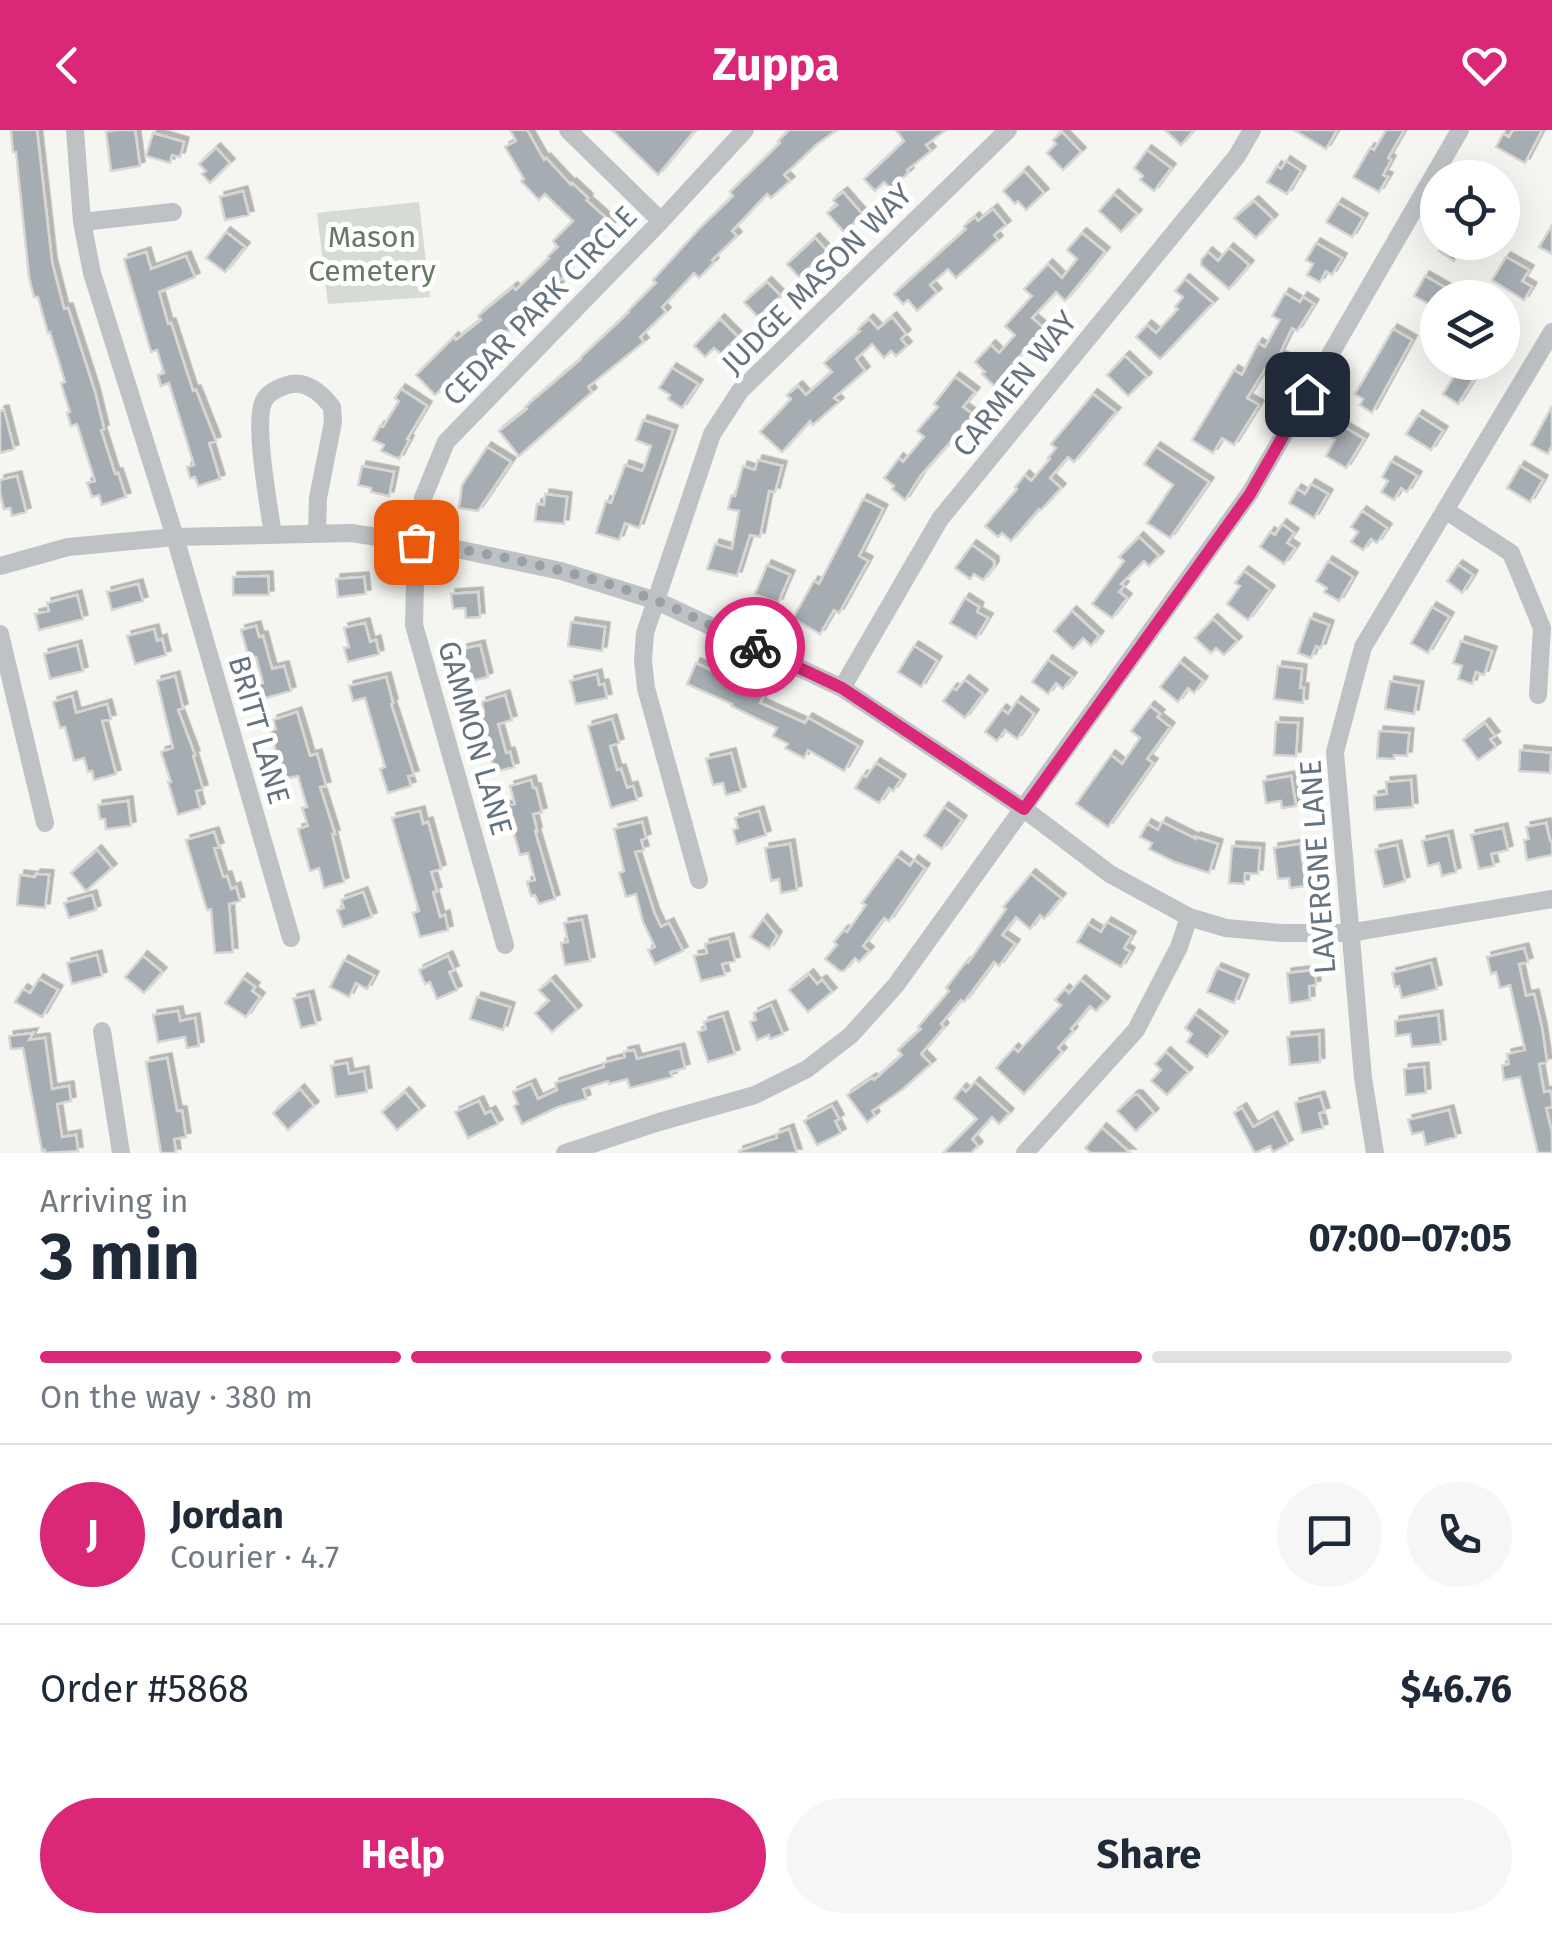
<!DOCTYPE html>
<meta charset="utf-8">
<style>
body{margin:0;font-family:"Fira Sans",sans-serif;background:#f6f6f7;color:#1f2937;height:100vh;display:flex;flex-direction:column;font-size:38px;white-space:nowrap}
*{box-sizing:border-box;margin:0}
p{font-size:32px;color:#747a83}
.icon{flex:none;width:55px;height:55px;fill:none;stroke:currentColor;stroke-width:2;stroke-linecap:round;stroke-linejoin:round}
.map{position:relative;height:1023px;overflow:hidden}
.panel{display:flex;flex-direction:column;background:#fff;flex:1}
.panel>*{flex:none}
.controls{position:absolute;left:1420px;top:30px;display:grid;gap:20px}
.controls a{display:grid;place-items:center;width:100px;height:100px;border-radius:50%;background:#fff;box-shadow:0 10px 40px #0002;font-size:50px}
.pin{position:absolute;display:grid;place-items:center;width:85px;height:85px;color:#fff;margin:-42px;border-radius:20px;box-shadow:0 5px 15px #0006}
.courier{position:absolute;display:grid;place-items:center;width:100px;height:100px;margin:-50px;border:8px solid #db2777;border-radius:50%;background:#fff;color:#222;box-shadow:0 2px 12px #0007}
.summary em{font-style:normal;font-weight:700}
.summary div{display:flex;flex-direction:column-reverse}
.summary{display:flex;align-items:center;justify-content:space-between;height:170px;padding:0 40px}
h1{font-size:65px;font-weight:700;line-height:75px}
.bar{display:grid;grid-template-columns:repeat(4,1fr);gap:15px 10px;align-content:center;height:120px;padding:0 40px}
.bar i{height:12px;border-radius:8px;background:#e0e1e3}
.bar .on{background:#db2777}
.bar p{grid-column:span 4}
.line{display:flex;align-items:center;gap:25px;padding:0 40px;border-top:2px solid #e0e1e3}
.line div{flex:1}
.round{display:grid;place-items:center;flex:none;width:105px;height:105px;border-radius:52px;background:#f6f6f7}
.cta{display:flex;gap:20px;margin-top:auto;padding:20px 40px}
.cta a{flex:1;height:115px;border-radius:60px;background:#db2777;color:#fff;font-size:40px;font-weight:700;line-height:115px;text-align:center}
.cta a+a{background:#f6f6f7;color:#1f2937}
header{display:flex;justify-content:space-between;align-items:center;height:130px;padding:0 40px;background:#db2777;color:#fff;font-size:45px;font-weight:700}
.map>svg:first-child{display:block}
.green{fill:#d6dbd3}
.building{fill:#a6adb2;stroke:#d6d6d4;stroke-width:2.5;filter:url(#shadow)}
.lines{fill:none;stroke-linecap:round;stroke-linejoin:round}
.minor{stroke:#bec2c5;stroke-width:18}
.done{stroke:#98a1a8;stroke-width:10;stroke-dasharray:0 18}
.route{stroke:#db2777;stroke-width:12}
.labels{text-anchor:middle;stroke-width:10;stroke-linejoin:round;paint-order:stroke}
.park-label{font-size:30px;fill:#687865;stroke:#fff}
.street-label{font-size:30px;fill:#667480;stroke:#fff}
</style>
<header><svg class="icon" aria-label="back" viewBox="0 0 24 24"><path d="M15 5l-7 7 7 7"/></svg>Zuppa<svg class="icon" aria-label="heart" viewBox="0 0 24 24"><path d="M12 20l-8-8c-3-5 5-10 8-4 3-6 11-1 8 4z"/></svg></header>
<div class="map">
<svg width="1552" height="1023" viewBox="0 0 1552 1023">
<defs>
<filter id="shadow"><feDropShadow dx="4.5" dy="-4.5" stdDeviation="0" flood-color="#0004"/></filter>
</defs>
<rect width="100%" height="100%" fill="#f5f5f2"/>
<!-- green -->
<path class="green" d="M419,72L430,167L328,174L317,83Z"/>
<!-- building -->
<path class="building" d="M11,0H37L52,132L64,179L68,178L95,262L104,299L101,300L115,344L118,343L126,367L102,375L99,365L92,367L87,353L95,351L77,294L71,296L67,283L70,282L61,253L65,252L50,202L48,203L38,167H34L29,147L16,22H13Z
M115,0H135L140,36L111,41L106,2Z
M510,0H527L544,30L546,28L571,55L572,53L588,68L586,70L613,94L556,154L559,156L532,181L478,226L480,229L461,245L459,243L435,265L416,245L454,207L456,210L481,190L478,186L513,157L516,160L549,128L548,126L558,117L553,111L573,91L545,64L539,70L521,51L524,49L505,17L516,11Z
M612,0H695L658,45Z
M789,0H837L817,14L784,45L790,51L771,68L767,64L732,101L737,106L712,130L714,132L699,148L694,143L662,177L666,182L640,207L644,212L588,257L592,262L519,326L499,301L527,279L525,277L581,229L580,228L629,182L628,181L656,153L653,150L700,98L733,66L730,62L780,13L778,11Z
M896,0H946L926,15L931,21L907,40L909,42L891,59L884,52L875,61L864,49L904,11Z
M1165,0H1194L1181,15Z
M1294,0H1337L1326,19Z
M1386,0H1404L1388,28L1391,30L1383,45L1388,47L1379,62L1353,47L1370,18L1374,20Z
M1513,0H1542L1525,33L1496,17L1503,4L1509,7Z
M1062,2L1081,22L1063,40L1047,23L1056,14L1053,10Z
M153,3L184,12L180,27L172,25L170,33L146,26Z
M216,18L230,33L210,53L202,44L206,41L199,34Z
M1147,20L1171,38L1154,61L1140,50L1143,46L1134,38Z
M1286,31L1301,41L1287,64L1267,52L1277,36L1281,39Z
M1024,41L1044,63L1026,80L1018,71L1015,74L1003,61Z
M243,61L249,85L225,90L220,67Z
M843,62L863,85L844,102L827,83L837,75L833,70Z
M1114,64L1137,84L1121,102L1099,81Z
M1254,71L1273,89L1256,108L1234,88Z
M1338,73L1363,88L1352,107L1326,92Z
M993,79L1006,95L994,105L998,110L956,148L948,139L930,155L937,163L917,181L908,170L903,174L894,164L966,99L964,96L975,87L978,91Z
M1552,95V124L1539,117Z
M226,102L245,117L225,142L206,128Z
M1082,103L1105,122L1065,171L1056,162L1032,188L1044,198L994,256L982,244L985,242L975,232L991,215L999,223L1015,205L1005,196L1032,166L1024,159L1048,134L1062,148L1077,129L1067,120Z
M815,108L827,121L799,147L787,134Z
M1444,112H1465L1454,131L1439,121Z
M1316,113L1342,128L1332,145L1326,141L1320,152L1307,145L1313,134L1306,130Z
M1229,118L1249,135L1229,159L1201,135V130L1208,122L1218,131Z
M146,122L151,139L186,126L195,147L159,162L168,194L171,193L193,261L196,260L216,311L209,313L220,349L198,356L195,347L190,348L187,337L194,335L169,253L161,256L158,245L164,243L157,220L151,222L124,129Z
M1506,127L1529,140L1522,151L1532,157L1524,170L1492,150Z
M1425,146L1463,168H1438V179L1414,166Z
M1185,149L1213,173L1160,229L1136,207L1147,195L1156,203L1178,179L1175,177L1183,167L1175,161Z
M767,152L781,166L758,187L744,172Z
M1285,163L1300,172L1303,167L1314,174L1297,201L1292,198L1279,225L1284,227L1275,245L1265,239L1247,268L1259,275L1234,315L1222,308L1213,323L1192,310L1234,240L1242,245L1258,213L1265,217L1280,190L1272,186Z
M892,187L906,204L901,209L907,216L896,226L891,221L884,228L872,214L856,229L865,241L834,268L839,272L813,295L810,291L782,322L760,302L791,269L787,265L798,256L806,265L832,242L824,233L860,201L858,199L869,189L878,199Z
M720,189L738,207L721,224L714,218L705,227L694,216Z
M1393,199L1412,210L1372,283L1360,275L1363,269L1355,264Z
M1125,226L1147,247L1128,266L1107,245Z
M1463,232L1478,242L1458,274L1443,264Z
M672,238L698,254L682,278L668,269L670,265L659,258Z
M955,247L975,262L963,277L974,285L921,345L905,370L892,359L894,356L884,348L899,328L903,332L924,307L917,301L938,277L934,274Z
M401,259L427,276L407,309L409,310L399,329L381,321L384,315L373,310L380,296L383,297L399,271L395,268Z
M1093,264L1116,282L1074,332L1068,327L1050,348L1061,358L1041,380L1039,379L1011,411L1002,403L998,407L985,396L1017,359L1015,357L1025,345L1031,351L1050,329L1048,328L1056,318L1051,314Z
M1552,276V315L1548,324L1531,315Z
M4,280L14,319L0,323V281Z
M1418,285L1443,301L1431,320L1406,304Z
M643,290L673,300L639,398L625,393L619,410L596,403L606,371L611,373L625,335L642,341L644,337L651,316L636,310Z
M1337,293L1364,309L1346,338L1326,326L1335,310L1329,306Z
M487,317L511,332L478,381L459,378L462,355Z
M1156,317L1209,352L1170,408L1147,393L1173,355L1144,334Z
M758,330L782,336L775,362L769,361L760,407L750,405L737,446L707,439L715,414L732,419L739,381L728,379L731,366H735L743,336L755,340Z
M1391,331L1417,346L1407,362L1401,358L1394,370L1381,362L1388,351L1382,347Z
M362,336L394,342L389,366L371,362V358L358,355Z
M1520,336L1543,350L1530,372L1507,358Z
M17,346L26,382L12,386L10,378L4,379L0,363V350Z
M1311,354L1328,364L1314,388L1289,373L1297,359L1305,364Z
M545,364L567,367L564,394L535,391L537,374L544,375Z
M863,369L883,379L859,426L868,431L839,483L834,480L820,504L793,488L814,451L819,454Z
M1362,381L1387,398L1377,413L1371,409L1363,420L1351,412L1358,402L1351,397Z
M1282,394L1294,403L1287,413L1295,418L1284,434L1260,417L1270,402L1275,405Z
M1139,407L1159,426L1149,436L1144,431L1121,454L1124,456L1119,462L1127,468L1112,488L1092,474L1124,431L1119,427Z
M972,415L994,431V436L983,450L974,444L970,449L955,438Z
M1328,431L1353,447L1339,471L1324,462L1327,458L1316,451Z
M767,435L790,445L778,473L755,464Z
M1458,435L1473,445L1462,463L1447,451Z
M1244,441L1270,460L1248,490L1227,474L1240,456L1235,453Z
M268,446L269,465H233V447Z
M364,447L366,464L338,467L336,449Z
M138,454L143,471L112,480L107,462Z
M478,462L480,487L466,488L465,478L453,479L451,464Z
M77,465L83,489L39,500L35,484L49,481L47,473Z
M965,468L979,477L977,482L988,488L976,508L950,493Z
M1432,477L1449,487L1428,523L1411,513Z
M1072,481L1099,506L1091,516L1083,508L1073,519L1054,501Z
M1310,488L1329,495L1321,518L1316,516L1311,528L1298,523Z
M1213,489L1237,511L1224,525L1216,518L1211,523L1195,508Z
M571,492L605,497L602,521L568,516Z
M365,493L370,512L376,510L379,524L348,532L344,518L349,517L344,498Z
M256,496L259,507L263,506L272,539L284,536L291,561L262,569L258,554L263,553L256,527L249,528L241,500Z
M154,499L157,511L162,509L166,525L135,534L127,506Z
M1461,511L1492,521L1484,545L1476,542L1472,554L1458,549L1462,536L1453,533Z
M77,515L83,541L50,549L44,524Z
M480,515L488,547L471,551L463,519Z
M914,516L937,531L921,557L898,542Z
M1048,530L1072,547L1063,559L1056,553L1048,564L1032,552Z
M1180,532L1203,551L1194,563L1188,558L1178,572L1160,557Z
M696,533L764,565L760,573L805,593L808,588L858,616L844,641L808,620L804,628L785,618L788,614L773,606L777,598L731,576L732,574L687,554Z
M1278,536L1302,539L1300,558H1304L1303,573L1274,569Z
M597,544L599,555L604,554L607,568L576,574L570,551Z
M175,546L183,578L178,580L195,625L193,626L203,659L196,661L200,678L178,685L168,652H171L161,622L173,618L157,551Z
M386,547L393,573L391,574L414,645L408,646L411,656L388,663L380,639L385,637L365,568L353,571L349,556Z
M965,550L983,564L965,588L943,571L953,558L956,560Z
M1390,551L1419,556L1414,584L1385,579Z
M505,565L512,590L498,594L506,623L510,622L514,637L495,642L479,583L484,582L482,572Z
M72,566L76,583L107,574L111,589L102,591L116,644L94,650L92,641L88,642L84,628L74,631L65,597L60,598L53,572Z
M1017,571L1034,584L1017,609L1005,600L997,611L985,602L1002,579L1008,584Z
M1150,576L1160,584L1157,587L1170,597L1147,629L1153,633L1108,697L1076,674L1111,625L1122,634L1140,608L1131,601Z
M297,582L310,626L317,624L326,656L320,657L335,704H332L344,752L324,758L319,738L310,741L298,699L308,696L302,678L307,677L298,646L284,649L270,601L276,599L273,590Z
M612,589L619,613L610,616L617,640L621,639L627,658L633,656L637,670L611,678L588,596Z
M1276,592L1298,593L1296,626L1274,625Z
M1485,593L1495,606L1490,609L1496,617L1478,630L1463,610Z
M1379,601L1409,603L1407,626L1394,625V629L1377,628Z
M1520,620L1551,623L1550,643L1519,641Z
M731,623L741,661L726,665L723,653L713,655L706,629Z
M876,633L901,649L893,661L889,658L879,673L855,658L863,645L866,647Z
M1291,646L1296,676L1282,678L1281,671L1266,673L1263,651Z
M531,650L533,658H536L542,682L533,684L537,701H535L555,769L539,774L535,765L531,766L527,752L535,750L528,723L520,725L506,676L515,674L510,656Z
M1411,650L1413,677L1375,680L1374,666L1387,664L1386,652Z
M128,671L131,696L106,699L105,689H100L98,675Z
M944,677L962,690L942,719L924,706Z
M420,681L423,694L428,692L441,739L431,742L437,761L433,762L440,787L445,785L448,800L420,807L413,783L419,781L392,688Z
M759,681L766,705L737,714L733,700L738,698L735,688Z
M642,692L646,708L641,710L644,720L635,722L654,782L661,797L669,793L683,821L655,834L648,820L655,817L643,792L636,764L626,767L619,743L624,741L614,699Z
M1162,692L1196,709V707L1218,714L1209,743L1175,732L1149,719L1152,713L1140,707L1147,694L1158,700Z
M1546,693L1550,711H1552V725L1527,730L1524,710L1529,709L1526,697Z
M1503,698L1508,720L1491,724L1494,736L1479,739L1471,705Z
M214,702L219,717L214,718L223,747L227,746L231,759L236,757L240,771L229,774L233,822L215,823L211,779L207,780L186,710Z
M1448,705L1456,742L1442,746L1439,733L1428,736L1422,711Z
M790,714L797,760L781,763L779,749L771,751L765,718Z
M1300,714L1306,756L1290,758L1289,748L1278,749L1274,718Z
M1397,715L1405,751L1384,757L1375,720Z
M1232,716L1260,718L1258,744L1245,743L1244,754L1229,753Z
M97,720L112,738L86,761L71,743Z
M897,726L910,736L914,730L925,738L889,791L884,788L863,816L869,821L859,832L855,828L844,841H840L825,829L837,815L834,812L844,800L847,802L866,775L862,773Z
M36,744L49,745L45,778L17,775L20,745L35,747Z
M1031,744L1061,768L1044,789L1040,785L1030,799L1016,787L1002,805L1015,814L999,836L994,832L964,872L961,870L941,894L944,897L921,924L931,934L903,959L872,981L875,986L867,992L847,965L872,948L874,950L902,925L898,920L921,899L918,897L949,861L946,858L966,832L968,833L1006,779L1003,777Z
M363,762L372,787L343,797L337,780L344,778L341,770Z
M92,765L96,780L69,788L64,773Z
M763,789L777,806L769,819L750,807Z
M582,790L590,831L565,835L561,813L568,812L564,793Z
M1107,792L1131,806L1124,818L1130,822L1121,837L1077,812L1088,794L1101,802Z
M729,808L735,831L722,834L725,845L701,851L694,826L707,823L705,814Z
M1524,818L1528,832L1519,834L1526,866L1534,864L1542,898L1547,932L1539,934L1544,962L1550,961L1552,969V977L1546,978L1552,1003V1023H1538L1520,947L1504,950L1502,936L1509,934L1507,924L1525,920L1510,855L1500,858L1496,842L1491,844L1487,827Z
M97,825L102,846L72,854L67,833Z
M143,826L162,842L144,863L125,847Z
M448,826L454,840L449,842L457,860L437,869L430,852L425,854L419,840Z
M344,830L374,846L367,859L356,853L349,867L330,857Z
M1431,833L1437,859L1402,868L1399,856L1395,857L1392,843Z
M1217,838L1244,849L1234,873L1207,862Z
M1315,840L1316,855L1309,856L1310,870L1290,873L1287,843Z
M809,844L817,854L822,850L832,862L808,882L789,860Z
M243,848L255,857L252,861L260,867L246,887L225,873Z
M39,849L58,860L42,887L15,872L23,859L30,863Z
M551,850L577,880L552,902L535,883L549,871L539,860Z
M1081,850L1105,871L1096,881L1090,876L1071,899L1073,901L1058,918L1062,922L1024,964L996,938L1014,918L1018,922L1061,875L1055,870L1065,859L1069,863Z
M309,865L316,894L301,898L293,869Z
M477,867L510,877L503,900L470,889Z
M771,875L783,904L770,909L769,905L757,910L750,892L756,890L754,883Z
M178,881L180,891L195,888L199,916L187,918L185,907L158,912L153,885Z
M1195,884L1223,906L1207,927L1187,912L1192,904L1185,898Z
M1438,885L1441,914L1412,917L1410,904L1396,906L1395,891Z
M723,886L735,924L708,932L698,902L706,899L704,892Z
M33,903L29,910L45,908L52,959L69,956L71,971L57,974L62,1007L76,1005L78,1021L45,1023V1020L42,1021L23,918L11,919L9,906Z
M1319,904L1320,932L1290,935L1287,907Z
M680,918L685,938L670,942L672,947L630,958L627,949L609,954L608,951L583,959L586,969L558,977L522,994L514,976L518,974L513,962L531,954L538,969L557,960L555,953L604,937L603,933L625,927L624,922L634,920L637,929Z
M1166,922L1188,942L1167,965L1151,951L1161,940L1155,934Z
M167,928L177,981H182L186,1007L174,1009L176,1023H161L146,932Z
M347,933L349,944L364,941L367,962L336,967L331,936Z
M1424,937L1426,963L1406,965L1404,939Z
M975,952L1009,983L999,994L992,987L972,1009L978,1016L971,1023H943L977,989L954,968L962,958L966,962Z
M300,959L314,976L288,1000L273,983Z
M405,962L420,980L397,1000L382,982Z
M1134,965H1138L1154,983L1136,1001L1117,981Z
M1320,966L1325,982L1319,983L1323,998L1302,1003L1295,973Z
M479,971L485,984L491,981L498,994L468,1008L455,982Z
M832,976L839,989L835,991L841,1003L817,1015L804,991Z
M1242,978L1253,997L1273,986L1288,1014L1273,1022L1270,1016L1255,1023L1234,983Z
M1449,980L1456,1007L1426,1015L1423,1002L1412,1004L1408,990Z
M1102,998L1117,1011L1130,1023H1091L1085,1018Z
M789,999L797,1023H739V1021L777,1008L776,1004Z"/>
<g class="lines">
<!-- minor -->
<path class="minor" d="M75,0L82,92L92,143L175,407L291,808
M568,0L661,91
M82,92L173,82
M1445,380L1511,423L1542,498L1538,565
M273,405C269,377 254,296 263,273C266,263 278,258 287,255C306,249 321,263 332,277L333,292L318,368L317,404
M0,436L68,417L175,407L351,403L452,418L561,441L657,471L842,558L1024,679L1110,744L1189,787L1226,798L1282,803H1349L1552,769
M0,504L45,693
M842,558L940,389L1237,26L1252,0
M699,750L646,558L643,531L645,503L712,304L740,261L1008,0
M505,815L414,495L416,412L423,368L446,312L661,91L745,0
M102,901L121,1023
M565,1023L659,992L755,965L807,939L851,905L896,855L1250,363L1460,0
M1025,1023L1136,900L1179,817L1189,787
M1375,1023L1363,948L1335,622L1363,517L1552,202"/>
</g>
<g class="lines">
<!-- done -->
<path class="done" d="M416,412C497,425 580,441 657,471C690,484 722,502 755,517"/>
<!-- route -->
<path class="route" d="M755,517L842,558L1024,679L1250,364L1307,264"/>
</g>
<g class="labels">
<!-- park labels -->
<g class="park-label">
<text x="372" y="117">Mason<tspan x="372" dy="34">Cemetery</tspan></text>
</g>
<!-- street labels -->
<g class="street-label">
<text transform="translate(817 149) rotate(-45)" y="10">JUDGE MASON WAY</text>
<text transform="translate(540 176) rotate(-46)" y="10">CEDAR PARK CIRCLE</text>
<text transform="translate(1015 254) rotate(-51)" y="10">CARMEN WAY</text>
<text transform="translate(259 600) rotate(74)" y="10">BRITT LANE</text>
<text transform="translate(475 608) rotate(74)" y="10">GAMMON LANE</text>
<text transform="translate(1318 737) rotate(-94)" y="10">LAVERGNE LANE</text>
</g>
</g>
</svg>
<div class="controls">
<a><svg class="icon" aria-label="locate" viewBox="0 0 24 24"><circle cx="12" cy="12" r="6"/><path d="M12 2v4M12 18v4M2 12h4M18 12h4"/></svg></a>
<a><svg class="icon" aria-label="layers" viewBox="0 0 24 24"><path d="M12 4l9 5-9 5-9-5zM3 14l9 5 9-5"/></svg></a>
</div>
<div class="pin" style="left:416px;top:412px;background:#ea580c"><svg class="icon" aria-label="bag" viewBox="0 0 24 24"><path d="M5 8h14l-1 12H6zM9 8a3 3 0 0 1 6 0"/></svg></div>
<div class="pin" style="left:1307px;top:264px;background:#1f2937"><svg class="icon" aria-label="home" viewBox="0 0 24 24"><path d="M3 11l9-7 9 7M6 9v11h12V9"/></svg></div>
<div class="courier" style="left:755px;top:517px"><svg class="icon" aria-label="bike" viewBox="0 0 24 24"><circle cx="6" cy="16" r="4"/><circle cx="18" cy="16" r="4"/><path d="M6 16l4-8h5l3 8M10 8l3 8H6M13 5h3"/></svg></div>
</div>
<section class="panel">
<div class="summary"><div><h1>3 min</h1><p>Arriving in</p></div><em>07:00–07:05</em></div>
<div class="bar"><i class="on"></i><i class="on"></i><i class="on"></i><i></i><p>On the way · 380 m</p></div>
<div class="line" style="height:180px"><b class="round" style="background:#db2777;color:#fff">J</b><div><b>Jordan</b><p>Courier · 4.7</p></div><a class="round"><svg class="icon" aria-label="chat" viewBox="0 0 24 24"><path d="M4 5h16v11H9l-5 4z"/></svg></a><a class="round"><svg class="icon" aria-label="phone" viewBox="0 0 24 24"><path d="M5 4h4l2 5-3 2q2 4 5 5l2-3 5 2v4C11 20 4 13 5 4z"/></svg></a></div>
<div class="line" style="height:130px"><div>Order #5868</div><b>$46.76</b></div>
<div class="cta"><a>Help</a><a>Share</a></div>
</section>
